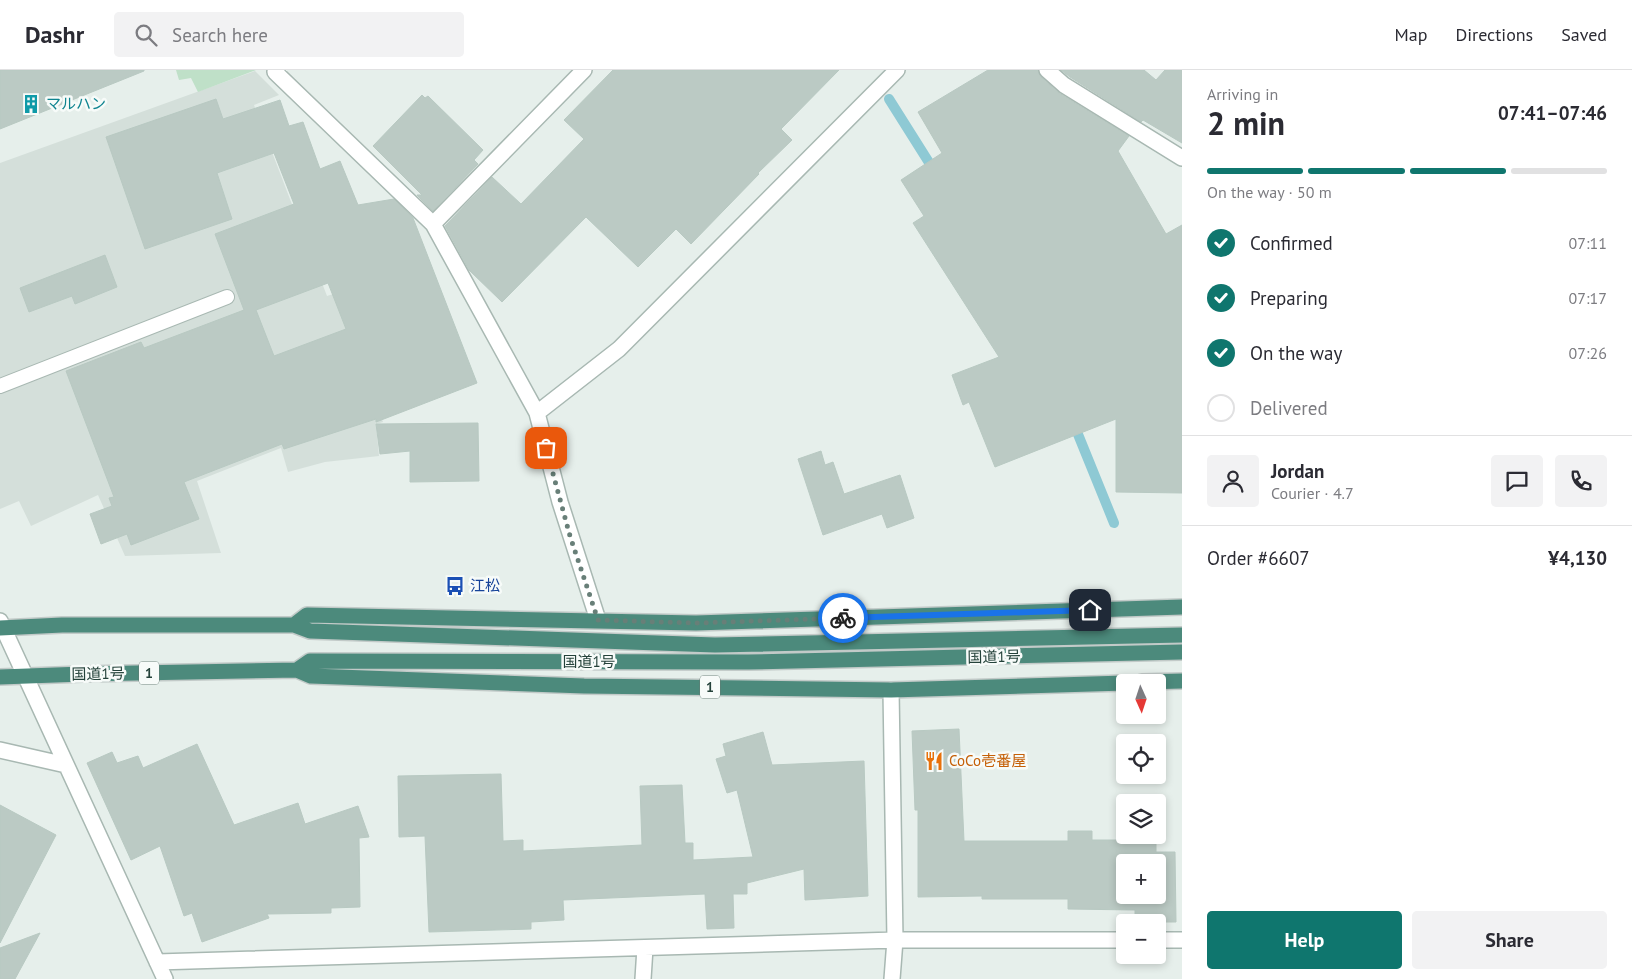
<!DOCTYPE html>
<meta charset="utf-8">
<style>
body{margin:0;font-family:"PT Sans","Noto Sans JP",sans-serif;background:#f2f2f3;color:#2b2b33;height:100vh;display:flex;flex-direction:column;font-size:19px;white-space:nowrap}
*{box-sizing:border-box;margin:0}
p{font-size:16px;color:#7c7c81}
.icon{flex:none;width:28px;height:28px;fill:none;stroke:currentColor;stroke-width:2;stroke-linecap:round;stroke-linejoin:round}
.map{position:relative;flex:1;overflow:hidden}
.panel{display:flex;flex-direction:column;background:#fff;width:450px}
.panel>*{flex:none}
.needle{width:32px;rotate:177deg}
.fabs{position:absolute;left:1116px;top:604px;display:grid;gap:10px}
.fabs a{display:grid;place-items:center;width:50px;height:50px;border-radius:5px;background:#fff;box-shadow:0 2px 8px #0003;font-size:25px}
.pin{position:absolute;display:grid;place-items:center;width:42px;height:42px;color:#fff;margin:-21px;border-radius:10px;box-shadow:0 2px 8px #0006}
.courier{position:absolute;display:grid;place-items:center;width:50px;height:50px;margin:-25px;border:4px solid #1a73e8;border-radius:50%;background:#fff;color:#222;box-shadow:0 1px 6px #0007}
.headline em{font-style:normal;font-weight:600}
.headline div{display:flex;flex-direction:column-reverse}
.headline{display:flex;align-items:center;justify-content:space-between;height:85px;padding:0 25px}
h1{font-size:32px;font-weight:600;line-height:38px}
.bar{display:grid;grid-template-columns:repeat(4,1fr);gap:8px 5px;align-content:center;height:60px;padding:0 25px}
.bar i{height:6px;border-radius:4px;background:#e1e1e2}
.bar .current{background:#0f766e}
.bar p{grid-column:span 4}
.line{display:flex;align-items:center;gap:12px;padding:0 25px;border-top:1px solid #e1e1e2}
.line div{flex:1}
.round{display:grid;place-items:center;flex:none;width:52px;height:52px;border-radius:5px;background:#f2f2f3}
ol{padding:0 25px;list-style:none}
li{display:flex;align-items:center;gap:15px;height:55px}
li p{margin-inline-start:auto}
li .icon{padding:5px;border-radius:50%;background:#0f766e;color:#fff;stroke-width:4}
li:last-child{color:#7c7c81}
li i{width:28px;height:28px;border:2px solid #e1e1e2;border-radius:50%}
.button{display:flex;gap:10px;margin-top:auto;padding:10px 25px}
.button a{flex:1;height:58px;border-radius:5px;background:#0f766e;color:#fff;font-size:20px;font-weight:600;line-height:58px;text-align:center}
.button a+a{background:#f2f2f3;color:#2b2b33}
header{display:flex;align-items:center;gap:30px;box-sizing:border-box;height:70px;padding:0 25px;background:#fff;border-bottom:1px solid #e1e1e2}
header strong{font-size:24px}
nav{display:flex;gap:28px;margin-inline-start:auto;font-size:18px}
.search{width:350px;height:45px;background:#f2f2f3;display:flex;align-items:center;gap:12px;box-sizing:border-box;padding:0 18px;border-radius:5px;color:#7c7c81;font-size:19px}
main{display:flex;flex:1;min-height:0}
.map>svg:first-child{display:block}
.built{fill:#d4dfda}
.green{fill:#bfe0c8}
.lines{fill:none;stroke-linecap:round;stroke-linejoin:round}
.stream{stroke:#8ec9d4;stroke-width:10}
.building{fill:#bbcac4;stroke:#b8c9c2;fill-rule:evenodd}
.service-casing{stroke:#a8b8b2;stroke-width:16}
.minor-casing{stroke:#a8b8b2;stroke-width:18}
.trunk-casing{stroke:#c2cac8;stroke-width:18}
.service{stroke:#fff;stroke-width:14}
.minor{stroke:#fff;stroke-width:15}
.trunk{stroke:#4c8a7c;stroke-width:15}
.done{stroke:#687f78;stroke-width:5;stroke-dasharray:0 9}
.route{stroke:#1a73e8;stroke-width:6}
.labels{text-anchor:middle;stroke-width:5;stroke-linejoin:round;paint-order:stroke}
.shield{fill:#f7fbf9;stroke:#637a73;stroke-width:1}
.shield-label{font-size:14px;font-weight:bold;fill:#24423a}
.culture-label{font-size:15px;fill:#0d838f;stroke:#f7fbf9;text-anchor:start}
.transit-label{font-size:15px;fill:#164399;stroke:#f7fbf9;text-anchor:start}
.street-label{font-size:15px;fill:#24423a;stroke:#f7fbf9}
.food-label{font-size:15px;fill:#c56008;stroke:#f7fbf9;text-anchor:start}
</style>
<header>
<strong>Dashr</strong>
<div class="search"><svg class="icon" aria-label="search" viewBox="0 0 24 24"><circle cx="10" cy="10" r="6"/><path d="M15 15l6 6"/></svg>Search here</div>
<nav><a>Map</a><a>Directions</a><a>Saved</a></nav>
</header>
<main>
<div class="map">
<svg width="1182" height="909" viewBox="0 0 1182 909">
<rect width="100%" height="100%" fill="#e6efeb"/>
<!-- built -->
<path class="built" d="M255,1L279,25L254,35L327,226L336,223L383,352L376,354L379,386L325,392L288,402L281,378L197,411L221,483L125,486L98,425L31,456L19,431L0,439V93Z"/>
<!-- green -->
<path class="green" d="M176,0H256L198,22L191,8L179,10Z"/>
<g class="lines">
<!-- stream -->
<path class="stream" d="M889,29L935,102
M1073,352L1114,453"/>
</g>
<!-- building -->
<path class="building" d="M0,0H144V1L0,59Z
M613,0H839L781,59L792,70L758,103L759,104L691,174L676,159L638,197L586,147L502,232L469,200L445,156L492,107L521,134L584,69L564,50Z
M988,0H1038L1041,7L1059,23L1129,66L1118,81L1166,164L1182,155V423L1116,422V349L995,397L969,332L963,335L952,305L999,287L913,153L924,146L901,110L942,83L918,42Z
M1061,0H1144L1156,10L1165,0H1182V73L1143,50L1141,52L1070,7Z
M422,25L425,28L428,26L483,80L474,90L478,94L433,141L417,125H422L373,76Z
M216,29L223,49L280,30L289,56L303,52L320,99L340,91L358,135L394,129L413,148L477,313L376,352V349L284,379L282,374L184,412L199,449L131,475L127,464L101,474L90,444L112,436L109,428L114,427L66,301L141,272L144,278L244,240L215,164L294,134L274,83L217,103L232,149L145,179L106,67ZM328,213L346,259L274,286L256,240Z
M105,185L117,217L75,234L72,226L29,242L20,218Z
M478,353L479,411L410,412V381L380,384L376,354Z
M821,381L825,395L833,392L844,424L900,405L914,448L887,458L882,444L823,465L798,389Z
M959,659L964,771H1068V761H1092V770H1156V782H1175L1176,852H1135V840L1068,839V829H982V826L918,827V740H915L912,661ZM1125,792H1158V825H1125Z
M763,662L772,695L864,691L868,826L805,830L804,799L747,813V824H733L734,858L707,859L705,824L563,830L564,850L531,852V859L429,862L425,766L399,767L398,706L501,704L503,771L523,770V781L642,775L640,716L682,715L685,773H693V790L753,787L737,720L727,723L716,689L726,686L723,674Z
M197,674L234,755L298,733L305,754L358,736L369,767L359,768L360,837L331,838V843L267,844L269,848L202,872L192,843L184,846L160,776L131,790L87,693L112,682L117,693L138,686L143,698Z
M0,735L56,765L0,873Z
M40,863L15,909H0V878Z"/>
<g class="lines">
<!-- service casing -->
<g class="service-casing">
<path id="service" d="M0,316L227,227"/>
</g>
<!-- minor casing -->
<g class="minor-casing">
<path id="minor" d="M277,0L275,2L433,154L537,343L560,432L598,550
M1047,0L1064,15L1182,88
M433,154L584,0
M537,343L619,279L897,0
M0,551L165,909
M891,620L895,870L892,909
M0,680L66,695
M1158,870H1182
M157,892L895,870H1125
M643,909L645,878"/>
</g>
<!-- trunk casing -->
<g class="trunk-casing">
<path id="trunk" d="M294,555L307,545L696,553L1182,537
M0,558L62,555H294L310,561L715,575L1182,565
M297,600L311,606L584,616L891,620L1125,613
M0,607L83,604L297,600L310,591L748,592L1182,582
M1142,612L1182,611"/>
</g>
<!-- service -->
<use href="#service" class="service"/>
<!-- minor -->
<use href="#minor" class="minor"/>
<!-- trunk -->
<use href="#trunk" class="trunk"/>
</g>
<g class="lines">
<!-- done -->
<path class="done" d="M546,378L570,466L598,550L696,553L843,548"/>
<!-- route -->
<path class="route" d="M843,548L1090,540"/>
</g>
<!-- icons -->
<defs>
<g id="building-bare" transform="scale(1.5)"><path d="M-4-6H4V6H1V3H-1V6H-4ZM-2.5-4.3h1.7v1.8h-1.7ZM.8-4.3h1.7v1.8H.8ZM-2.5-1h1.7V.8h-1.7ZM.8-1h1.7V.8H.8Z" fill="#0f9aa8" stroke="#f7fbf9" stroke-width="2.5" paint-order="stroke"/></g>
<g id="bus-bare" transform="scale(1.5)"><path d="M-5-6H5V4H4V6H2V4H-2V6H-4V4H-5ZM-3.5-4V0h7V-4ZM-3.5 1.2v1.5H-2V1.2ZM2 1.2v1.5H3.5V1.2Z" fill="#1a4fb4" stroke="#f7fbf9" stroke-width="2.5" paint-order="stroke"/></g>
<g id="restaurant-bare" transform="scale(1.5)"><path d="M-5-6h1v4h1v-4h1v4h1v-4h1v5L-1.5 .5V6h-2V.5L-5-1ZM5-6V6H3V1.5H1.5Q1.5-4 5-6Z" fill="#e8710a" stroke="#f7fbf9" stroke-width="2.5" paint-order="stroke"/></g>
</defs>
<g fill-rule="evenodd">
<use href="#building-bare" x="31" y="34"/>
<use href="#bus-bare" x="455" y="516"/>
<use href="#restaurant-bare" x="934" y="691"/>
</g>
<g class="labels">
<!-- shield labels -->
<g class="shield">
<rect x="139" y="591.5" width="20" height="23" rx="4"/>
<rect x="700" y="605.5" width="20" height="23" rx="4"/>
</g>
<g class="shield-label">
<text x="149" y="608">1</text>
<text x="710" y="622">1</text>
</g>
<!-- culture labels -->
<g class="culture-label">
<text x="46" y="39">マルハン</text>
</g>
<!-- transit labels -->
<g class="transit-label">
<text x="470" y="521">江松</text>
</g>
<!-- street labels -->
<g class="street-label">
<text transform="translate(994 587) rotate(-1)" y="5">国道1号</text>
<text x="589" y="597">国道1号</text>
<text transform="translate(98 604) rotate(-1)" y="5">国道1号</text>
</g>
<!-- food labels -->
<g class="food-label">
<text x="949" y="696">CoCo壱番屋</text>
</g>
</g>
</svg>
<div class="fabs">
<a><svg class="needle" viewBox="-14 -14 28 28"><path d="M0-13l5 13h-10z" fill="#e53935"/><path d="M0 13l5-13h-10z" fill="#7c7c81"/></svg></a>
<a><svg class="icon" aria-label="locate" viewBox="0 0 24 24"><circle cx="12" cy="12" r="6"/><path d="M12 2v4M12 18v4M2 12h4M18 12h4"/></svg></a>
<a><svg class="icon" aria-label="layers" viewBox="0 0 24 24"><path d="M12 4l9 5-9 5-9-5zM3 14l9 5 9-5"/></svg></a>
<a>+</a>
<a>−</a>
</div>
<div class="pin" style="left:546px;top:378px;background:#ea580c"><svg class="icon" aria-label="bag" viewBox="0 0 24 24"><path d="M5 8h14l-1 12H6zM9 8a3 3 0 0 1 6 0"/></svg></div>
<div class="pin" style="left:1090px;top:540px;background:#1f2937"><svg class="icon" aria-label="home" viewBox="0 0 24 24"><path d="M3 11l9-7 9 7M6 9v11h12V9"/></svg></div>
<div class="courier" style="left:843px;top:548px"><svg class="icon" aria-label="bike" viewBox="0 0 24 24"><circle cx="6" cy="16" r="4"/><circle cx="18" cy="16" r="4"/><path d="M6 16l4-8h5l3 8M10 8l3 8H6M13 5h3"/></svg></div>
</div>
<section class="panel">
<div class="headline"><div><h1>2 min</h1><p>Arriving in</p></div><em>07:41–07:46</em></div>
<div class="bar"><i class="current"></i><i class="current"></i><i class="current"></i><i></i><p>On the way · 50 m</p></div>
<ol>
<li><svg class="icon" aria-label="check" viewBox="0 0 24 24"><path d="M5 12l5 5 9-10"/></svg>Confirmed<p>07:11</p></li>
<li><svg class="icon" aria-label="check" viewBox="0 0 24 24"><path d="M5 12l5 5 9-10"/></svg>Preparing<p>07:17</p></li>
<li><svg class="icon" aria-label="check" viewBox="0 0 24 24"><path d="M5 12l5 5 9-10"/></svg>On the way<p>07:26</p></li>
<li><i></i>Delivered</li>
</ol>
<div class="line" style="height:90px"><a class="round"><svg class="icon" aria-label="person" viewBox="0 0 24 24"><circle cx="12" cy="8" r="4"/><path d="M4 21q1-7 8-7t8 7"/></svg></a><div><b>Jordan</b><p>Courier · 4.7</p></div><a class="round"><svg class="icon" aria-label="chat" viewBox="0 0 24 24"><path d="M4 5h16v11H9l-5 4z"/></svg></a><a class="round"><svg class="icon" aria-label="phone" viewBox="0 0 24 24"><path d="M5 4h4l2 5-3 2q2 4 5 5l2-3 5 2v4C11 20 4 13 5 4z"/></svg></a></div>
<div class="line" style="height:65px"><div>Order #6607</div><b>¥4,130</b></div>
<div class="button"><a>Help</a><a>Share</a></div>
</section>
</main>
